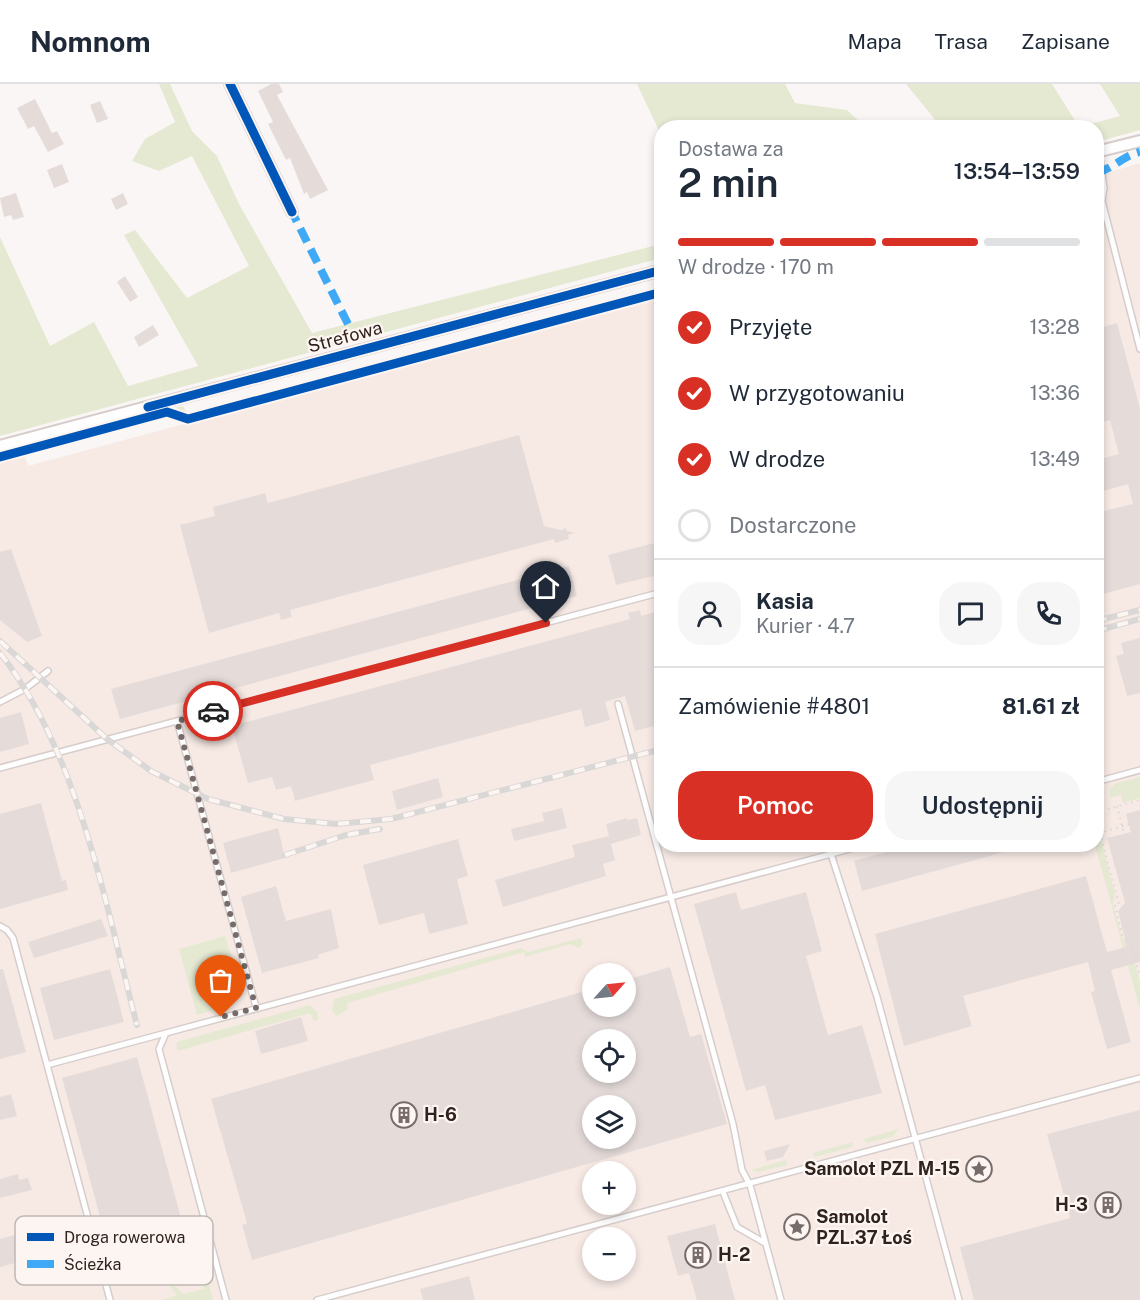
<!DOCTYPE html>
<html lang="pl">
<meta charset="utf-8">
<style>
body{margin:0;font-family:"Public Sans",sans-serif;background:#f6f6f7;color:#1f2937;height:100vh;display:flex;flex-direction:column;font-size:22px;white-space:nowrap}
*{box-sizing:border-box;margin:0}
p{font-size:20px;color:#747a83}
.icon{flex:none;width:33px;height:33px;fill:none;stroke:currentColor;stroke-width:2;stroke-linecap:round;stroke-linejoin:round}
.map{position:relative;flex:1;overflow:hidden}
.panel{position:absolute;left:654px;top:36px;width:450px;height:732px;display:flex;flex-direction:column;background:#fff;border-radius:24px;box-shadow:0 3px 9px #0003}
.panel>*{flex:none}
.needle{width:39px;rotate:63deg}
.fabs{position:absolute;left:582px;top:879px;display:grid;gap:12px}
.fabs a{display:grid;place-items:center;width:54px;height:54px;border-radius:50%;background:#fff;box-shadow:0 3px 9px #0003;font-size:30px}
.pin{position:absolute;display:grid;place-items:center;width:51px;height:51px;color:#fff;margin:-62px -26px;border-radius:50% 50% 50% 0;rotate:-45deg;box-shadow:0 0 6px #0007}
.pin .icon{rotate:45deg}
.courier{position:absolute;display:grid;place-items:center;width:60px;height:60px;margin:-30px;border:4px solid #d93025;border-radius:50%;background:#fff;color:#222;box-shadow:0 2px 8px #0007}
.overview em{font-style:normal;font-weight:600}
.overview div{display:flex;flex-direction:column-reverse}
.overview{display:flex;align-items:center;justify-content:space-between;height:102px;padding:0 24px}
h1{font-size:39px;font-weight:600;line-height:45px}
.bar{display:grid;grid-template-columns:repeat(4,1fr);gap:9px 6px;align-content:center;height:72px;padding:0 24px}
.bar i{height:8px;border-radius:4px;background:#e0e1e3}
.bar .current{background:#d93025}
.bar p{grid-column:span 4}
.line{display:flex;align-items:center;gap:15px;padding:0 24px;border-top:2px solid #e0e1e3}
.line div{flex:1}
.round{display:grid;place-items:center;flex:none;width:63px;height:63px;border-radius:24px;background:#f6f6f7}
ol{padding:0 24px;list-style:none}
li{display:flex;align-items:center;gap:18px;height:66px}
li p{margin-inline-start:auto}
li .icon{padding:6px;border-radius:50%;background:#d93025;color:#fff;stroke-width:4}
li:last-child{color:#747a83}
li i{width:33px;height:33px;border:3px solid #e0e1e3;border-radius:50%}
.action{display:flex;gap:12px;margin-top:auto;padding:12px 24px}
.action a{flex:1;height:69px;border-radius:24px;background:#d93025;color:#fff;font-size:24px;font-weight:600;line-height:69px;text-align:center}
.action a+a{background:#f6f6f7;color:#1f2937}
header{display:flex;align-items:center;gap:36px;box-sizing:border-box;height:84px;padding:0 30px;background:#fff;border-bottom:2px solid #e0e1e3}
header strong{font-size:28px}
nav{display:flex;gap:33px;margin-inline-start:auto;font-size:21px}
.map>svg:first-child{display:block}
.built{fill:#f7eae5;fill-rule:evenodd}
.green{fill:#e5e9d2}
.building{fill:#e5dcda;fill-rule:evenodd}
.lines{fill:none;stroke-linecap:round;stroke-linejoin:round}
.service-casing{stroke:#d6cdcb;stroke-width:8}
.minor-casing{stroke:#d6cdcb;stroke-width:14}
.path{stroke:#dad8d7;stroke-width:2;stroke-dasharray:1.5 4.5;stroke-linecap:butt}
.service{stroke:#fefefe;stroke-width:5}
.minor{stroke:#fefefe;stroke-width:10}
.rail-casing{stroke:#dad8d7;stroke-width:6}
.rail{stroke:#fdf5f2;stroke-width:4;stroke-dasharray:11;stroke-linecap:butt}
.quiet{stroke:#3fa9f5;stroke-width:8;stroke-dasharray:15 8;stroke-linecap:butt}
.cycleway-casing{stroke:#fdf5f2;stroke-width:13}
.cycleway{stroke:#0057b8;stroke-width:9}
.done{stroke:#776c69;stroke-width:6;stroke-dasharray:0 10.8}
.route{stroke:#d93025;stroke-width:8}
.labels{text-anchor:middle;stroke-width:4.5;stroke-linejoin:round;paint-order:stroke}
.street-label{font-size:18px;fill:#30221d;stroke:#fdf5f2}
.poi-label{font-size:18px;font-weight:bold;fill:#30221d;stroke:#fdf5f2;text-anchor:start}
.key{fill:#fdf5f2;stroke:#c0b6b2;stroke-width:1.5}
.key-label{font-size:16px;fill:#30221d}
</style>
<header>
<strong>Nomnom</strong>
<nav><a>Mapa</a><a>Trasa</a><a>Zapisane</a></nav>
</header>
<div class="map">
<svg width="1140" height="1216" viewBox="0 0 1140 1216">
<rect width="100%" height="100%" fill="#faf6f5"/>
<!-- built -->
<path class="built" d="M1140,79V1216H0V376L24,370L28,382L661,211L662,760H1096L1097,92ZM592,890H626V922H592ZM592,956H626V988H592ZM592,1022H626V1054H592ZM592,1088H626V1120H592ZM592,1154H626V1186H592Z"/>
<!-- green -->
<path class="green" d="M159,0H170L192,47L217,72L239,120L312,249L661,160V174L0,352V153L50,262L94,238L128,302L198,282L124,151L135,146L187,214L249,182L192,72L159,87L132,77L145,55L175,38Z
M637,0H785L795,19L847,26L865,43L662,44L661,51Z
M906,0H1052L1079,43L1120,32L1100,0H1140V46L1097,58L1096,44L941,43Z
M661,203V206L187,332L167,326L183,322L187,330Z
M1140,693V714L1123,719L1121,711L1110,714V705L1114,700Z
M1097,739L1115,810L1113,821L1123,856L1130,861L1140,899V926L1095,761Z
M225,852C230,871 247,904 232,921L197,931L179,865Z
M581,854L583,860L578,864L570,860L525,873L524,868L347,919L348,926L336,932L332,926L334,915L521,864L528,868Z
M310,921L318,929V937L313,936L310,929L178,967L176,959L180,957Z
M899,1045L892,1053L867,1059L863,1055Z
M853,1058L852,1063L815,1073L813,1069Z
M786,1076L787,1081L758,1088L751,1086Z
M202,1197L209,1199L213,1216H162L177,1211L170,1202L175,1201L183,1210L204,1205Z"/>
<!-- building -->
<path class="building" d="M271,0H279L283,8L277,11L328,106L310,115L307,108L304,110L290,74L286,76L268,40L273,38L258,7Z
M35,15L52,49L57,47L64,60L48,68L34,42L28,45L17,24Z
M100,17L108,35L97,39L90,21Z
M62,80L69,98L54,104L47,86Z
M16,109L24,133L13,136L11,131L4,133L0,114Z
M123,109L128,120L116,126L111,115Z
M125,192L138,213L130,218L117,198Z
M1117,239L1140,324V500L1096,512V429L1133,420L1128,400L1096,409V376L1119,370L1110,336L1096,340V245Z
M153,241L159,251L139,263L134,253Z
M519,351L544,442L561,446L566,444L567,447L575,449L568,451L569,455L555,459L554,455L290,526L292,533L281,536L279,529L209,549L180,441L215,432L213,423L265,409L268,419Z
M662,457V490L616,501L608,471Z
M11,465L42,552L27,558L0,536V468Z
M569,482L577,512L120,635L111,605Z
M640,526L641,532L662,526V640L635,647L625,612L605,618L610,636L585,643L581,625L370,681L374,696L295,717L291,702L276,706L272,693L248,699L232,642L630,535L628,529Z
M1140,554V609L1127,612L1116,572L1124,570L1121,559Z
M21,628L29,660L0,668V634Z
M438,694L443,713L397,726L392,707Z
M41,719L62,797L66,796L68,806L0,825V730Z
M562,724L567,744L514,757L511,745L544,737L542,729Z
M1140,726V878L1111,886L1131,958L1107,965L1091,908L1095,907L1088,878L963,912L972,942L904,962L875,850L1086,792L1107,868L1127,863L1118,827L1125,819L1107,754L1131,748L1126,730Z
M627,734V736L637,734L641,751L611,760L606,740Z
M278,744L285,774L231,789L223,759Z
M609,752L615,776L603,780L606,792L503,823L495,796L575,773L572,761Z
M458,755L468,792L457,795L468,840L429,850L424,829L379,841L363,781Z
M915,760H1018L1019,764L862,807L854,777Z
M276,802L286,837L331,825L339,864L318,871L319,874L262,889L241,813Z
M736,808L741,826L806,808L822,867L806,872L828,951L862,941L882,1009L775,1036L765,1001L746,1007L694,820Z
M101,835L108,852L34,874L28,858Z
M670,883L690,953L701,950L727,1040L252,1176L242,1141L247,1139L211,1015L592,905V922H626V896ZM592,956H626V988H592ZM592,1022H626V1054H592Z
M0,885H3L26,968L0,975Z
M110,885L124,938L54,956L40,904Z
M301,933L308,957L261,970L255,947Z
M137,973L192,1174L141,1188L139,1180L115,1187L62,994Z
M11,1010L17,1032L0,1036V1013Z
M1140,1026V1216H974L960,1163L1070,1134L1047,1050Z
M790,1060L783,1073L767,1077L764,1067Z
M18,1090L19,1096L28,1094L32,1106L0,1114V1095Z
M71,1136L73,1143L78,1142L81,1155L76,1156L78,1162L0,1183V1155Z
M715,1140L735,1216H697L689,1189L678,1192L667,1152Z
M469,1192L475,1216H423L420,1205Z"/>
<g class="lines">
<!-- service casing -->
<g class="service-casing">
<path id="service" d="M1099,68L1104,104L1102,117L1140,265
M0,618L25,605L48,587
M618,620L733,1040L742,1086L750,1101L781,1216
M177,637L256,923
M0,684L662,508
M1096,698L1140,686
M831,770L877,913L959,1216
M0,842L7,846L13,854L110,1216
M47,981L166,949
M723,1108L737,1143L765,1159
M226,1216L159,965L166,949L868,760
M317,1216L1140,994"/>
</g>
<!-- minor casing -->
<g class="minor-casing">
<path id="minor" d="M230,0L292,128
M1096,68L1140,57
M0,362L662,186"/>
</g>
<!-- path -->
<path class="path" d="M1117,722L1124,750
M1108,725L1140,716
M1129,740L1100,749L1119,821L1115,822L1123,854L1131,860L1140,893"/>
<!-- service -->
<use href="#service" class="service"/>
<!-- minor -->
<use href="#minor" class="minor"/>
<!-- rail casing -->
<g class="rail-casing">
<path id="rail" d="M1096,537L1140,526
M1096,547L1140,535
M0,557L107,655L151,687L208,715L284,735L336,740L391,735L662,665
M0,569C79,669 105,820 137,941
M285,771L346,751L380,745"/>
</g>
<!-- rail -->
<use href="#rail" class="rail"/>
<!-- quiet -->
<path class="quiet" d="M1096,89C1113,85 1122,72 1140,68
M290,124L348,240"/>
<!-- cycleway casing -->
<g class="cycleway-casing">
<path id="cycleway" d="M230,0L292,128
M148,323L662,186
M0,373L167,328L188,335L662,208"/>
</g>
<!-- cycleway -->
<use href="#cycleway" class="cycleway"/>
</g>
<g class="lines">
<!-- done -->
<path class="done" d="M213,627L177,637L256,924L221,933"/>
<!-- route -->
<path class="route" d="M213,627L546,539"/>
</g>
<!-- icons -->
<defs>
<g id="building-ring" transform="scale(1.35)"><circle r="9.5" fill="#fdf5f2" stroke="#776c69" stroke-width="1.5"/><path d="M-4-6H4V6H1V3H-1V6H-4ZM-2.5-4.3h1.7v1.8h-1.7ZM.8-4.3h1.7v1.8H.8ZM-2.5-1h1.7V.8h-1.7ZM.8-1h1.7V.8H.8Z" fill="#776c69"/></g>
<g id="sight-ring" transform="scale(1.35)"><circle r="9.5" fill="#fdf5f2" stroke="#776c69" stroke-width="1.5"/><path d="M0-6L1.8-2.2L6-1.7L2.9 1.2L3.7 5.4L0 3.3L-3.7 5.4L-2.9 1.2L-6-1.7L-1.8-2.2Z" fill="#776c69"/></g>
</defs>
<g fill-rule="evenodd">
<use href="#building-ring" x="404" y="1031"/>
<use href="#sight-ring" x="979" y="1085"/>
<use href="#building-ring" x="1108" y="1121"/>
<use href="#sight-ring" x="797" y="1143"/>
<use href="#building-ring" x="698" y="1171"/>
</g>
<g class="labels">
<!-- street labels -->
<g class="street-label">
<text transform="translate(345 253) rotate(-15)" y="6">Strefowa</text>
</g>
<!-- poi labels -->
<g class="poi-label">
<text x="424" y="1037">H-6</text>
<text x="960" y="1091" text-anchor="end">Samolot PZL M-15</text>
<text x="1088" y="1127" text-anchor="end">H-3</text>
<text x="816" y="1139">Samolot<tspan x="816" dy="21">PZL.37 Łoś</tspan></text>
<text x="718" y="1177">H-2</text>
</g>
</g>
<!-- legend -->
<rect x="15" y="1132" width="198" height="69" rx="9" class="key"/>
<rect x="27" y="1149" width="27" height="8" fill="#0057b8"/>
<rect x="27" y="1176" width="27" height="8" fill="#3fa9f5"/>
<g class="key-label">
<text x="64" y="1159">Droga rowerowa</text>
<text x="64" y="1186">Ścieżka</text>
</g>
</svg>
<div class="fabs">
<a><svg class="needle" viewBox="-14 -14 28 28"><path d="M0-13l5 13h-10z" fill="#e53935"/><path d="M0 13l5-13h-10z" fill="#747a83"/></svg></a>
<a><svg class="icon" aria-label="locate" viewBox="0 0 24 24"><circle cx="12" cy="12" r="6"/><path d="M12 2v4M12 18v4M2 12h4M18 12h4"/></svg></a>
<a><svg class="icon" aria-label="layers" viewBox="0 0 24 24"><path d="M12 4l9 5-9 5-9-5zM3 14l9 5 9-5"/></svg></a>
<a>+</a>
<a>−</a>
</div>
<div class="pin" style="left:221px;top:933px;background:#ea580c"><svg class="icon" aria-label="bag" viewBox="0 0 24 24"><path d="M5 8h14l-1 12H6zM9 8a3 3 0 0 1 6 0"/></svg></div>
<div class="pin" style="left:546px;top:539px;background:#1f2937"><svg class="icon" aria-label="home" viewBox="0 0 24 24"><path d="M3 11l9-7 9 7M6 9v11h12V9"/></svg></div>
<div class="courier" style="left:213px;top:627px"><svg class="icon" aria-label="car" viewBox="0 0 24 24"><path d="M5 17H2v-5l4-1 3-4h7l3 4 3 1v5h-3M9 17h6M6 11h13"/><circle cx="7" cy="17" r="2"/><circle cx="17" cy="17" r="2"/></svg></div>
<section class="panel">
<div class="overview"><div><h1>2 min</h1><p>Dostawa za</p></div><em>13:54–13:59</em></div>
<div class="bar"><i class="current"></i><i class="current"></i><i class="current"></i><i></i><p>W drodze · 170 m</p></div>
<ol>
<li><svg class="icon" aria-label="check" viewBox="0 0 24 24"><path d="M5 12l5 5 9-10"/></svg>Przyjęte<p>13:28</p></li>
<li><svg class="icon" aria-label="check" viewBox="0 0 24 24"><path d="M5 12l5 5 9-10"/></svg>W przygotowaniu<p>13:36</p></li>
<li><svg class="icon" aria-label="check" viewBox="0 0 24 24"><path d="M5 12l5 5 9-10"/></svg>W drodze<p>13:49</p></li>
<li><i></i>Dostarczone</li>
</ol>
<div class="line" style="height:108px"><a class="round"><svg class="icon" aria-label="person" viewBox="0 0 24 24"><circle cx="12" cy="8" r="4"/><path d="M4 21q1-7 8-7t8 7"/></svg></a><div><b>Kasia</b><p>Kurier · 4.7</p></div><a class="round"><svg class="icon" aria-label="chat" viewBox="0 0 24 24"><path d="M4 5h16v11H9l-5 4z"/></svg></a><a class="round"><svg class="icon" aria-label="phone" viewBox="0 0 24 24"><path d="M5 4h4l2 5-3 2q2 4 5 5l2-3 5 2v4C11 20 4 13 5 4z"/></svg></a></div>
<div class="line" style="height:78px"><div>Zamówienie #4801</div><b>81.61 zł</b></div>
<div class="action"><a>Pomoc</a><a>Udostępnij</a></div>
</section>
</div>
